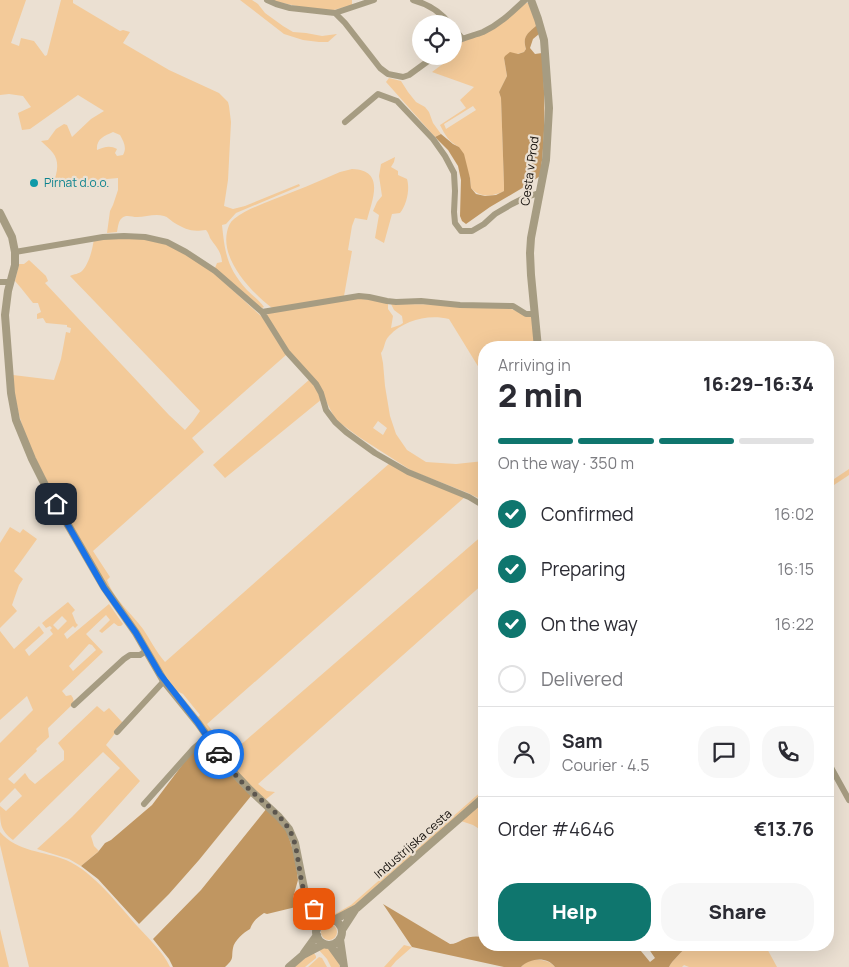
<!DOCTYPE html>
<meta charset="utf-8">
<style>
body{margin:0;font-family:Manrope,sans-serif;background:#f7f7f7;color:#2b2b33;height:100vh;display:flex;flex-direction:column;font-size:19px;white-space:nowrap}
*{box-sizing:border-box;margin:0}
p{font-size:16px;color:#7c7c81}
.icon{flex:none;width:28px;height:28px;fill:none;stroke:currentColor;stroke-width:2;stroke-linecap:round;stroke-linejoin:round}
.map{position:relative;flex:1;overflow:hidden}
.side{position:absolute;left:478px;top:341px;width:356px;height:610px;display:flex;flex-direction:column;background:#fff;border-radius:20px;box-shadow:0 5px 20px #0002}
.side>*{flex:none}
.fabs{position:absolute;left:412px;top:15px;display:grid;gap:10px}
.fabs a{display:grid;place-items:center;width:50px;height:50px;border-radius:50%;background:#fff;box-shadow:0 5px 20px #0002;font-size:25px}
.pin{position:absolute;display:grid;place-items:center;width:42px;height:42px;color:#fff;margin:-21px;border-radius:10px;box-shadow:0 2px 8px #0006}
.courier{position:absolute;display:grid;place-items:center;width:50px;height:50px;margin:-25px;border:4px solid #1a73e8;border-radius:50%;background:#fff;color:#222;box-shadow:0 1px 6px #0007}
.summary em{font-style:normal;font-weight:800}
.summary div{display:flex;flex-direction:column-reverse}
.summary{display:flex;align-items:center;justify-content:space-between;height:85px;padding:0 20px}
h1{font-size:32px;font-weight:800;line-height:38px}
.bar{display:grid;grid-template-columns:repeat(4,1fr);gap:8px 5px;align-content:center;height:60px;padding:0 20px}
.bar i{height:6px;border-radius:4px;background:#e1e1e2}
.bar .selected{background:#0f766e}
.bar p{grid-column:span 4}
.line{display:flex;align-items:center;gap:12px;padding:0 20px;border-top:1px solid #e1e1e2}
.line div{flex:1}
.round{display:grid;place-items:center;flex:none;width:52px;height:52px;border-radius:20px;background:#f7f7f7}
ol{padding:0 20px;list-style:none}
li{display:flex;align-items:center;gap:15px;height:55px}
li p{margin-inline-start:auto}
li .icon{padding:5px;border-radius:50%;background:#0f766e;color:#fff;stroke-width:4}
li:last-child{color:#7c7c81}
li i{width:28px;height:28px;border:2px solid #e1e1e2;border-radius:50%}
.button{display:flex;gap:10px;margin-top:auto;padding:10px 20px}
.button a{flex:1;height:58px;border-radius:20px;background:#0f766e;color:#fff;font-size:20px;font-weight:800;line-height:58px;text-align:center}
.button a+a{background:#f7f7f7;color:#2b2b33}
.map>svg:first-child{display:block}
.green{fill:#f3ca99;fill-rule:evenodd}
.forest{fill:#c09661}
.lines{fill:none;stroke-linecap:round;stroke-linejoin:round}
.minor{stroke:#a69c82;stroke-width:6}
.tertiary{stroke:#a69c82;stroke-width:8}
.done{stroke:#5c564e;stroke-width:5;stroke-dasharray:0 9}
.route{stroke:#1a73e8;stroke-width:6}
.culture-dot{fill:#0f9aa8;stroke:#ebe0d2;stroke-width:2}
.labels{text-anchor:middle;stroke-width:4.5;stroke-linejoin:round;paint-order:stroke}
.street-label{font-size:12px;fill:#0f0b07;stroke:#ebe0d2}
.culture-label{font-size:12px;fill:#0d838f;stroke:#ebe0d2;text-anchor:start}
</style>
<div class="map">
<svg width="849" height="967" viewBox="0 0 849 967">
<rect width="100%" height="100%" fill="#ebe0d2"/>
<!-- green -->
<path class="green" d="M0,0H26L11,43L19,46L21,38L34,41L45,56L47,55L61,0H73V3L120,31L123,30L130,32L123,43L169,70L219,93L228,102L229,106L231,122L228,180L224,206L233,209L245,206L299,184L300,186L236,213L226,224L222,225C225,253 227,268 247,290C253,296 260,301 264,307L262,308L256,305L215,268L217,263L222,262C221,250 215,246 210,238C209,235 208,232 206,230C191,232 187,230 173,222C170,220 168,217 164,216C155,213 146,217 137,217C132,217 126,214 122,218C118,221 118,228 117,232L107,233L110,211L113,205L118,190V178L53,184C57,174 60,162 53,153C50,149 45,145 41,141L48,140L56,129L64,124L67,125L72,137L91,119L104,111L78,95L30,129L22,130L18,113L31,107L23,96L9,94L0,95ZM113,132L120,135C124,142 127,148 123,155L117,156L115,153L117,149C110,145 104,147 97,150C96,139 104,136 113,132Z
M240,0H252L258,4L265,13L283,26L293,32L306,33L322,36L337,34L328,42H319L303,40L284,34Z
M269,0H352V5L330,11L301,7Z
M526,3H528L537,25C528,33 522,37 526,49L524,52L504,58L507,76L499,92L501,98L504,185V191C492,197 480,198 471,188L470,178L459,147C449,142 445,135 440,125L466,108L460,100L474,87L432,72L444,63L439,56H454V46L475,36ZM473,106L476,110L446,129L444,124Z
M389,78L401,81L408,92L416,102L425,107L429,112L433,123L441,134L435,137L386,82Z
M395,157L394,162L391,167L398,171V175L407,179C410,189 407,204 400,213L392,214L384,243L375,238L379,215L373,211L377,202L382,196L379,176L381,164Z
M352,169C385,170 373,198 367,220L355,218L352,226L348,250L352,251L344,296L272,308C251,292 221,260 227,232C228,227 230,222 234,219C245,210 260,205 272,200C295,191 318,182 340,172Z
M94,238L158,239L203,263L262,317L286,355L192,438L204,452L93,551L110,577L107,580C114,599 131,613 143,629C150,639 156,652 165,662L391,462L466,496L207,724L230,754L484,534V583L258,784L267,791L275,792L265,800L240,776L197,718L200,715L183,694L177,691L173,687C154,660 136,632 118,604C103,581 90,556 76,532C48,483 15,433 13,375L54,380L61,359L66,332L70,333L71,328L67,327V325L46,323L43,318L37,319V314L41,312L38,303H33L21,288L15,281L19,264H24L29,260L46,276L48,281L45,283L169,415L185,430L193,421L200,411L70,276C74,274 79,274 82,271C89,264 93,248 94,238Z
M359,298C368,301 379,299 388,304V309L393,316L391,328L400,325L403,323L402,316L394,310L391,304L501,305L532,317L535,347L484,348V376L449,319C428,314 404,320 389,336C384,341 385,348 381,353L383,363L385,386L390,416L396,434L407,450L426,462L456,464L484,461V501L468,493L412,471L359,437L336,420L331,411L320,389L294,358L266,316L269,313ZM378,421L387,428L383,435L373,428Z
M310,379L322,399L225,478L213,465Z
M849,469V475L828,489V483Z
M10,527L20,533L23,529L37,539L14,571L23,579L19,585L12,605L17,611L0,628V543Z
M68,602L75,610L72,613L76,623L78,625L75,628L73,626L64,634L67,639L109,604L123,624L121,626H118L114,623L102,633L99,631L110,620L106,615L86,634L103,652L62,691L66,696L71,695L73,698L74,703L48,728L49,737L36,749L37,751L8,779L14,784L25,773L29,779L35,784L64,760V751L58,743L97,706L104,712L109,708L123,723L106,745L140,781L91,836L94,846L99,851L81,866L69,859L37,849L72,817L120,768L103,752L13,840C0,830 0,824 0,806L6,811L22,796L15,788L0,803V743L33,710L27,696L0,720V631L14,649L39,626L44,633L25,650L29,656L53,634L50,630L52,628L50,626L46,628L42,623ZM62,616L67,621L58,630L53,625ZM89,644L92,645L96,650L73,671L69,666Z
M484,789V793L415,853L414,851Z
M484,801V832L473,825L461,821Z
M0,832C17,852 44,851 66,860C94,872 119,906 139,928C150,940 163,952 170,967H29L0,845Z
M409,854L411,856L356,904L335,917H327L321,914L324,912L335,914L351,905Z
M321 932a8 8 0 1 1 16 0a8 8 0 1 1-16 0Z
M0,929L9,967H0Z
M404,945L412,947L396,961L391,967H384Z
M687,945H765L777,967H689L684,965L682,967H669C673,959 682,953 687,945Z
M324,947C332,949 338,959 340,967H331L327,959L318,949Z
M313,952L316,956V958L305,967H294Z
M319,957L322,958L327,967H308Z
M533,960C542,960 549,960 555,967H521L526,962Z"/>
<!-- forest -->
<path class="forest" d="M537,25L539,34L533,39L530,48L535,54L542,53C545,94 546,136 540,176L524,187L490,207L466,224L462,221L460,216L461,180L458,166L448,150L435,137L441,134L453,144L459,147L464,154L470,178L471,188L476,194L485,196L496,195L504,191V185L501,98L499,92L507,76L504,58L505,56L510,52L518,54L524,52L526,49C522,36 528,33 537,25Z
M204,742H207L226,770L251,796L199,860L169,894L139,924L98,879L81,866L98,852L105,843L111,840L152,805L189,756Z
M267,808L286,829L295,856L298,880L293,898L300,906L267,914L264,913C257,918 253,921 250,929C244,932 234,941 233,948C231,958 235,958 225,967H173L169,959L153,939L201,890Z
M383,904L450,944C455,944 458,942 462,940C469,936 476,936 484,937V945H499L502,948H511L519,945H636L650,962L655,958L646,945H687C682,953 673,959 669,967H555C547,956 530,958 521,967H504L412,947Z"/>
<g class="lines">
<!-- minor -->
<path class="minor" d="M267,0L276,4L290,8L335,13L345,23L380,68L388,74L403,77L409,75L435,56
M413,0C428,4 440,11 450,24
M335,13L374,0
M454,29L462,38
M454,43C463,37 473,36 483,32C500,24 512,12 525,0
M345,122L378,94L397,101L433,139L445,156L454,173L455,191L454,212L455,223L461,231H472L484,224L495,214L512,204L524,198L539,193
M15,252L103,237L124,236L145,237L167,242L186,252L215,271L262,312L287,352L316,384L321,393L326,410L335,422L346,432L375,453L408,472L469,497L484,506
M0,282H11
M262,312L359,296L369,297L387,301L396,302L421,301L460,305L513,306L526,314H535
M74,705L124,659L130,655H140L146,651
M117,732L164,681
M828,762L849,800
M144,804L194,748L207,737"/>
<!-- tertiary -->
<path class="tertiary" d="M531,0L538,19L544,40L549,108L546,160L531,238L530,253L531,275L538,348
M0,213L12,237L15,252V265L8,291L5,315L11,393L16,420L32,459L46,487L104,587L136,633L164,681L198,723L233,772L250,790L279,817L289,829L295,843L305,893L317,929
M310,906L323,918L327,920
M316 932a13 13 0 1 1 26 0a13 13 0 1 1-26 0Z
M334,920L357,908L484,797
M342,930L355,910
M340,939L344,967
M330,945L343,963
M304,953L317,935
M289,967L303,955L324,944"/>
</g>
<g class="lines">
<!-- done -->
<path class="done" d="M219,754C229,767 238,779 249,789C264,803 282,815 291,833C301,853 298,896 314,909"/>
<!-- route -->
<path class="route" d="M56,504L104,588L136,633L160,674L198,723L219,754"/>
</g>
<!-- markers -->
<circle class="culture-dot" cx="34" cy="183" r="5"/>
<g class="labels">
<!-- street labels -->
<g class="street-label">
<text transform="translate(530 171) rotate(-82)" y="4">Cesta v Prod</text>
<text transform="translate(413 844) rotate(-41)" y="4">Industrijska cesta</text>
</g>
<!-- culture labels -->
<g class="culture-label">
<text x="44" y="187">Pirnat d.o.o.</text>
</g>
</g>
</svg>
<div class="fabs">
<a><svg class="icon" aria-label="locate" viewBox="0 0 24 24"><circle cx="12" cy="12" r="6"/><path d="M12 2v4M12 18v4M2 12h4M18 12h4"/></svg></a>
</div>
<div class="pin" style="left:314px;top:909px;background:#ea580c"><svg class="icon" aria-label="bag" viewBox="0 0 24 24"><path d="M5 8h14l-1 12H6zM9 8a3 3 0 0 1 6 0"/></svg></div>
<div class="pin" style="left:56px;top:504px;background:#1f2937"><svg class="icon" aria-label="home" viewBox="0 0 24 24"><path d="M3 11l9-7 9 7M6 9v11h12V9"/></svg></div>
<div class="courier" style="left:219px;top:754px"><svg class="icon" aria-label="car" viewBox="0 0 24 24"><path d="M5 17H2v-5l4-1 3-4h7l3 4 3 1v5h-3M9 17h6M6 11h13"/><circle cx="7" cy="17" r="2"/><circle cx="17" cy="17" r="2"/></svg></div>
<section class="side">
<div class="summary"><div><h1>2 min</h1><p>Arriving in</p></div><em>16:29–16:34</em></div>
<div class="bar"><i class="selected"></i><i class="selected"></i><i class="selected"></i><i></i><p>On the way · 350 m</p></div>
<ol>
<li><svg class="icon" aria-label="check" viewBox="0 0 24 24"><path d="M5 12l5 5 9-10"/></svg>Confirmed<p>16:02</p></li>
<li><svg class="icon" aria-label="check" viewBox="0 0 24 24"><path d="M5 12l5 5 9-10"/></svg>Preparing<p>16:15</p></li>
<li><svg class="icon" aria-label="check" viewBox="0 0 24 24"><path d="M5 12l5 5 9-10"/></svg>On the way<p>16:22</p></li>
<li><i></i>Delivered</li>
</ol>
<div class="line" style="height:90px"><a class="round"><svg class="icon" aria-label="person" viewBox="0 0 24 24"><circle cx="12" cy="8" r="4"/><path d="M4 21q1-7 8-7t8 7"/></svg></a><div><b>Sam</b><p>Courier · 4.5</p></div><a class="round"><svg class="icon" aria-label="chat" viewBox="0 0 24 24"><path d="M4 5h16v11H9l-5 4z"/></svg></a><a class="round"><svg class="icon" aria-label="phone" viewBox="0 0 24 24"><path d="M5 4h4l2 5-3 2q2 4 5 5l2-3 5 2v4C11 20 4 13 5 4z"/></svg></a></div>
<div class="line" style="height:65px"><div>Order #4646</div><b>€13.76</b></div>
<div class="button"><a>Help</a><a>Share</a></div>
</section>
</div>
